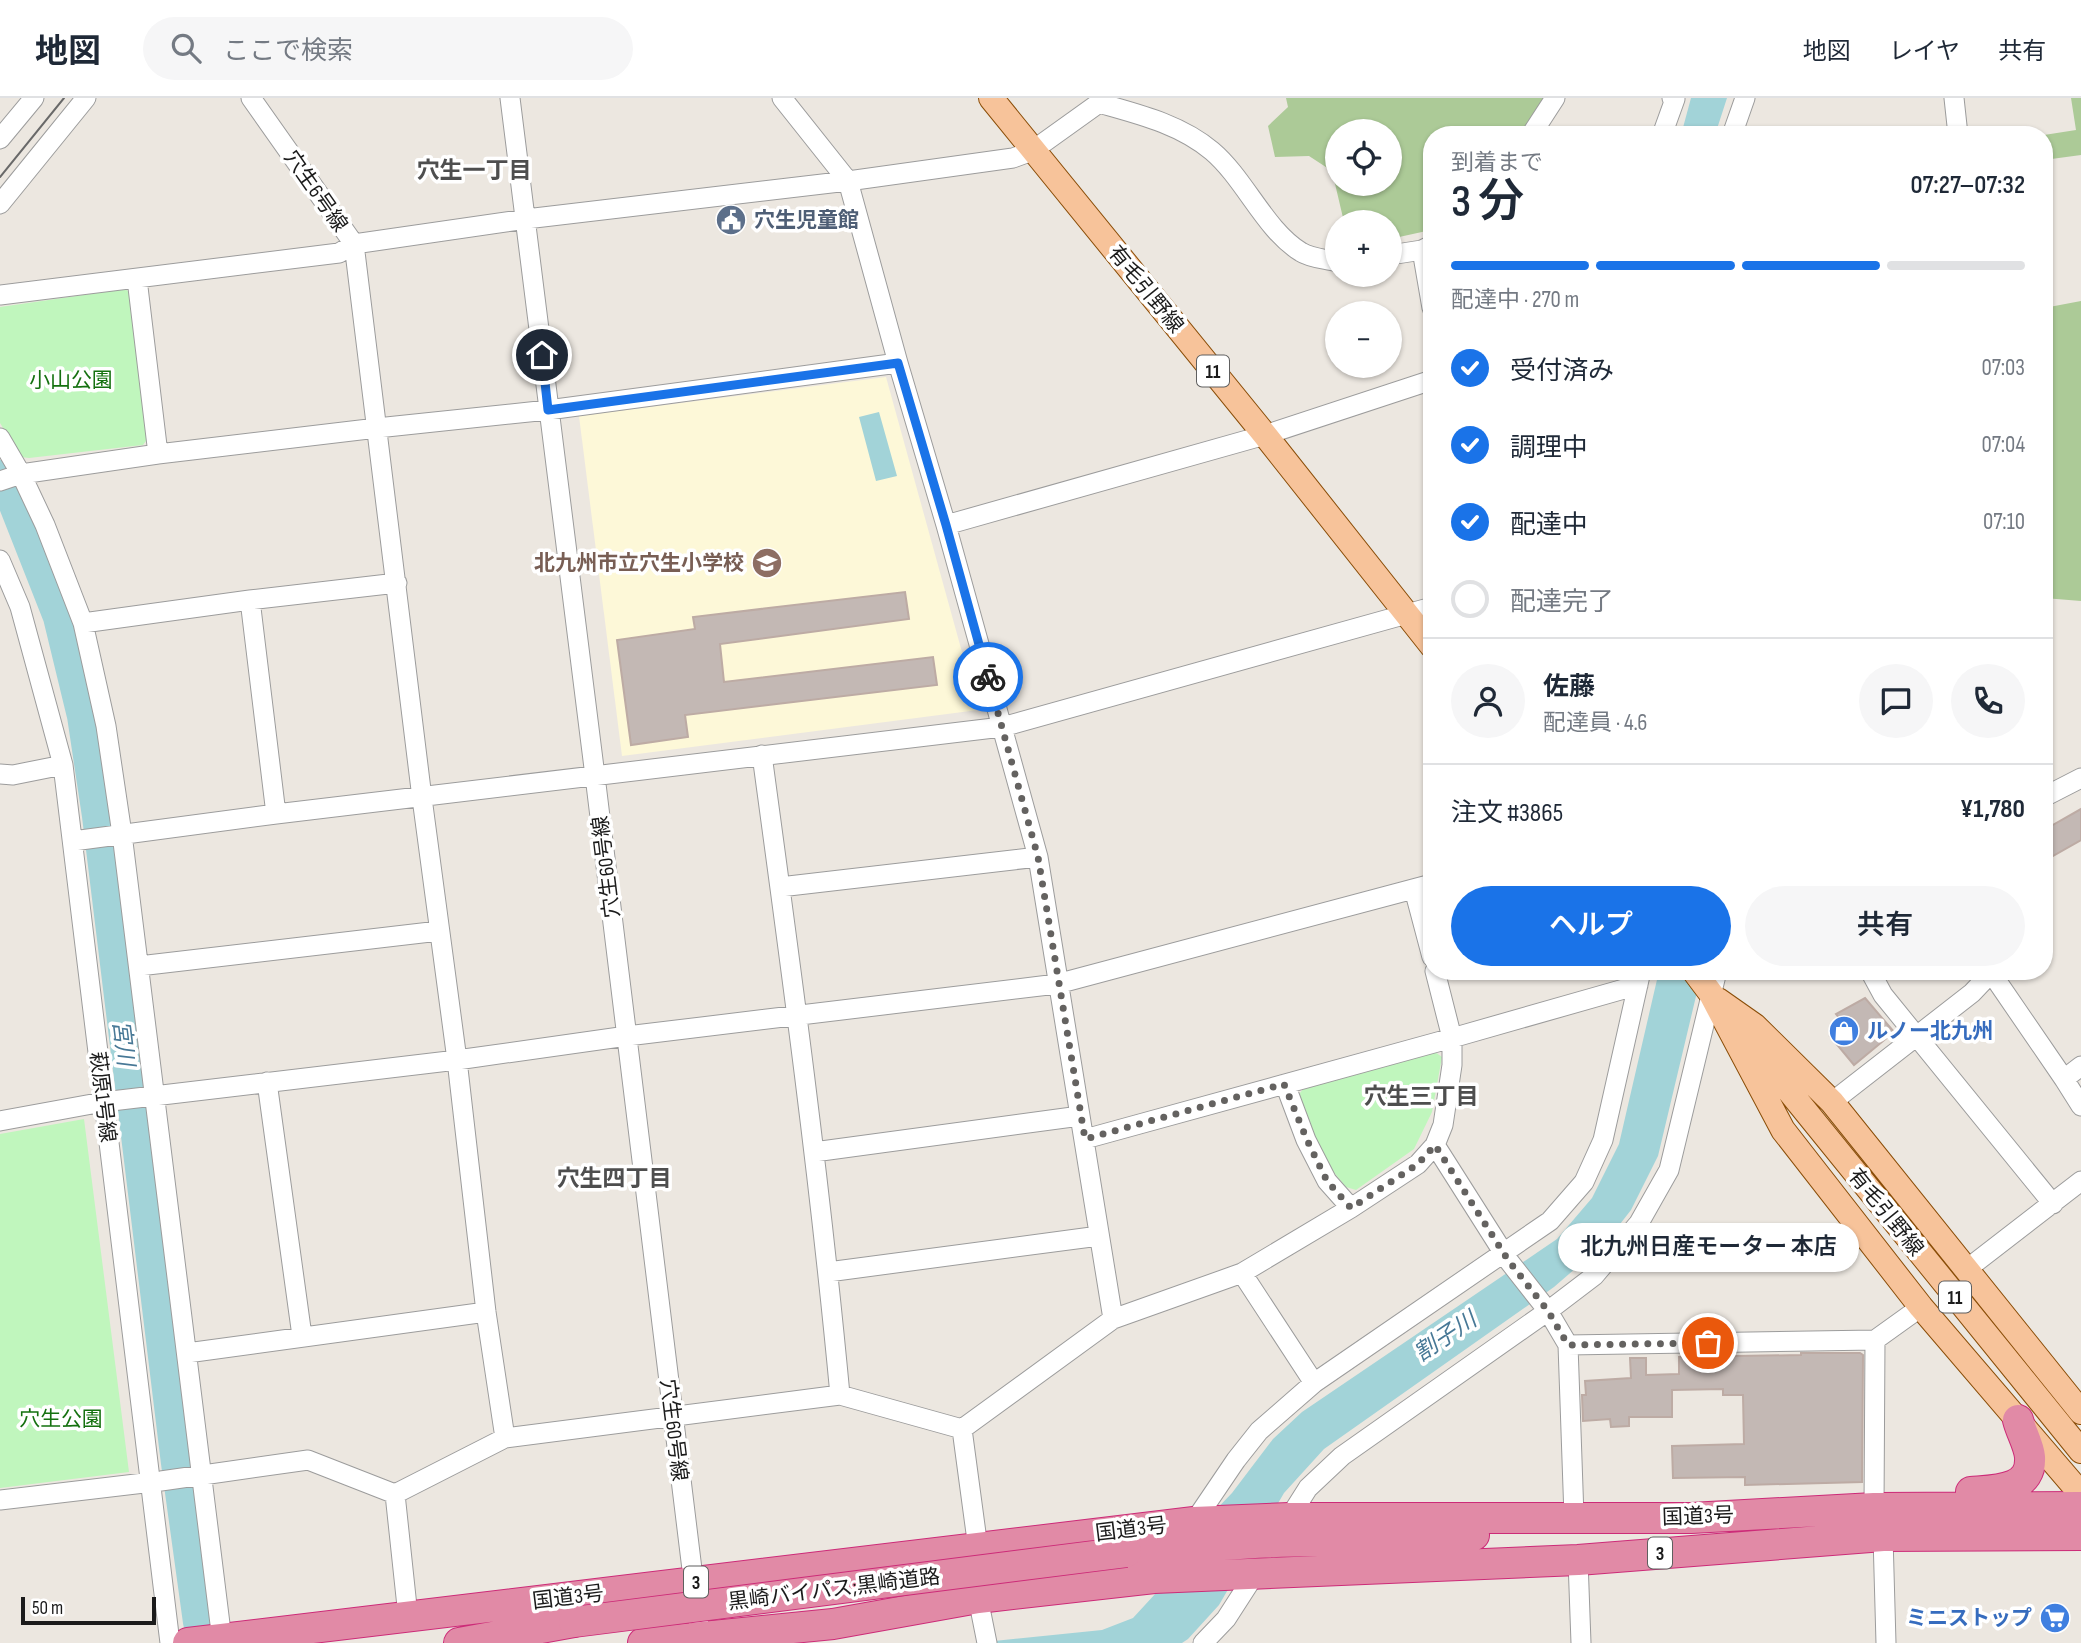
<!DOCTYPE html>
<html lang="ja">
<meta charset="utf-8">
<style>
body{margin:0;font-family:"Sofia Sans Condensed","Noto Sans JP",sans-serif;background:#f6f6f7;color:#1f2937;height:100vh;display:flex;flex-direction:column;font-size:26px;white-space:nowrap}
*{box-sizing:border-box;margin:0}
p{font-size:23px;color:#747a83}
.icon{flex:none;width:38px;height:38px;fill:none;stroke:currentColor;stroke-width:2;stroke-linecap:round;stroke-linejoin:round}
.map{position:relative;flex:1;overflow:hidden}
.side{position:absolute;left:1423px;top:28px;width:630px;height:854px;display:flex;flex-direction:column;background:#fff;border-radius:28px;box-shadow:0 2px 5px #0004}
.side>*{flex:none}
.buttons{position:absolute;left:1325px;top:21px;display:grid;gap:14px}
.buttons a{display:grid;place-items:center;width:77px;height:77px;border-radius:50%;background:#fff;box-shadow:0 2px 5px #0004;font-size:35px}
.scale{position:absolute;left:21px;bottom:18px;width:135px;box-sizing:border-box;padding-left:7px;border:4px solid #1b1b1b;border-top:0;font-size:19px;line-height:24px;white-space:nowrap;color:#1b1b1b;-webkit-text-stroke:5px #fff;paint-order:stroke}
.pin{position:absolute;display:grid;place-items:center;width:60px;height:60px;color:#fff;margin:-30px;border:4px solid #fff;border-radius:50%;box-shadow:0 2px 7px #0007}
.courier{position:absolute;display:grid;place-items:center;width:70px;height:70px;margin:-35px;border:5px solid #1a73e8;border-radius:50%;background:#fff;color:#222;box-shadow:0 2px 9px #0007}
.bubble{position:absolute;height:49px;border-radius:24px;background:#fff;box-shadow:0 2px 5px #0004;font-size:23px;font-weight:600;line-height:49px;text-align:center}
.headline em{font-style:normal;font-weight:600}
.headline div{display:flex;flex-direction:column-reverse}
.headline{display:flex;align-items:center;justify-content:space-between;height:119px;padding:0 28px}
h1{font-size:46px;font-weight:600;line-height:52px}
.bar{display:grid;grid-template-columns:repeat(4,1fr);gap:10px 7px;align-content:center;height:84px;padding:0 28px}
.bar i{height:9px;border-radius:5px;background:#e0e1e3}
.bar .selected{background:#1a73e8}
.bar p{grid-column:span 4}
.line{display:flex;align-items:center;gap:18px;padding:0 28px;border-top:2px solid #e0e1e3}
.line div{flex:1}
.round{display:grid;place-items:center;flex:none;width:74px;height:74px;border-radius:37px;background:#f6f6f7}
ol{padding:0 28px;list-style:none}
li{display:flex;align-items:center;gap:21px;height:77px}
li p{margin-inline-start:auto}
li .icon{padding:7px;border-radius:50%;background:#1a73e8;color:#fff;stroke-width:4}
li:last-child{color:#747a83}
li i{width:38px;height:38px;border:4px solid #e0e1e3;border-radius:50%}
.button{display:flex;gap:14px;margin-top:auto;padding:14px 28px}
.button a{flex:1;height:80px;border-radius:42px;background:#1a73e8;color:#fff;font-size:28px;font-weight:600;line-height:80px;text-align:center}
.button a+a{background:#f6f6f7;color:#1f2937}
header{display:flex;align-items:center;gap:42px;box-sizing:border-box;height:98px;padding:0 35px;background:#fff;border-bottom:2px solid #e0e1e3}
header strong{font-size:33px}
nav{display:flex;gap:38px;margin-inline-start:auto;font-size:24px}
.search{width:490px;height:63px;background:#f6f6f7;display:flex;align-items:center;gap:18px;box-sizing:border-box;padding:0 24px;border-radius:38px;color:#747a83;font-size:26px}
.map>svg:first-child{display:block}
.education{fill:#fdf8d8}
.forest{fill:#acca97;fill-rule:evenodd}
.park{fill:#c0f6bd}
.water{fill:#a2d3d8}
.lines{fill:none;stroke-linecap:round;stroke-linejoin:round}
.river{stroke:#a2d3d8;stroke-width:32}
.building{fill:#c3b8b4;stroke:#bdaba4;stroke-width:2}
.minor-casing{stroke:#9c9c9c;stroke-width:21}
.major-casing{stroke:#8a4d07;stroke-width:26}
.highway-casing{stroke:#cc2b78;stroke-width:32}
.minor{stroke:#fff;stroke-width:19}
.major{stroke:#f7c39a;stroke-width:24}
.highway{stroke:#e18aa6;stroke-width:30}
.tram{stroke:#696969;stroke-width:2}
.highway-bridge-casing{stroke:#cc2b78;stroke-width:32;stroke-linecap:butt}
.highway-bridge{stroke:#e18aa6;stroke-width:30}
.done{stroke:#646260;stroke-width:7;stroke-dasharray:0 12.6}
.route{stroke:#1a73e8;stroke-width:9}
.labels{text-anchor:middle;stroke-width:7;stroke-linejoin:round;paint-order:stroke}
.shield{fill:#fff;stroke:#5f5f5f;stroke-width:2}
.shield-label{font-size:19px;font-weight:bold;fill:#1b1b1b}
.street-label{font-size:21px;fill:#1b1b1b;stroke:#fff}
.service-label{font-size:21px;font-weight:bold;fill:#4e5e75;stroke:#fff;text-anchor:start}
.park-label{font-size:21px;fill:#157110;stroke:#fff}
.education-label{font-size:21px;font-weight:bold;fill:#785e54;stroke:#fff;text-anchor:end}
.shop-label{font-size:21px;font-weight:bold;fill:#366cbe;stroke:#fff;text-anchor:start}
.neighbourhood-label{font-size:23px;font-weight:bold;fill:#4e4e4e;stroke:#fff}
.water-label{font-size:23px;font-style:italic;fill:#477896;stroke:#fff}
</style>
<header>
<strong>地図</strong>
<div class="search"><svg class="icon" aria-label="search" viewBox="0 0 24 24"><circle cx="10" cy="10" r="6"/><path d="M15 15l6 6"/></svg>ここで検索</div>
<nav><a>地図</a><a>レイヤ</a><a>共有</a></nav>
</header>
<div class="map">
<svg width="2081" height="1545" viewBox="0 0 2081 1545">
<rect width="100%" height="100%" fill="#ece7e0"/>
<!-- education -->
<path class="education" d="M886,279L978,612L622,658L579,318Z"/>
<!-- forest -->
<path class="forest" d="M1286,0H1549L1524,37H1432L1431,132L1390,141V124H1344L1332,73L1309,58L1275,59L1268,28L1288,9ZM1337,33H1390V86H1337Z
M2071,0H2081V57L2044,62V37L2076,32Z
M2081,203V503L2044,500V210Z"/>
<!-- park -->
<path class="park" d="M125,191L131,195L149,339L143,347L29,360L21,359L0,325V209Z
M1435,954L1442,959L1432,1014L1414,1051L1356,1092L1346,1089L1322,1060L1297,999L1303,991Z
M84,1021L129,1374L0,1390V1036Z"/>
<!-- water -->
<path class="water" d="M1691,0H1727L1715,37H1681Z
M879,314L897,378L876,383L859,319Z
M1659,873H1702L1658,1058L1631,1112L1606,1144L1554,1189L1324,1351L1284,1395L1219,1507L1188,1541L1182,1545H975L1102,1532L1133,1520L1156,1495L1204,1424L1232,1395L1273,1341L1302,1314L1557,1141L1592,1100L1619,1046Z"/>
<g class="lines">
<!-- river -->
<path class="river" d="M0,378L13,402L59,519L83,618L98,718L177,1365L199,1524"/>
</g>
<!-- building -->
<path class="building" d="M905,494L909,521L720,546L724,584L933,559L937,587L685,617L688,639L631,647L617,542L695,531L693,519Z
M2081,711V742L2044,763V732Z
M1865,900L1894,934L1854,967L1830,938L1844,926L1836,916Z
M1801,1255H1860L1863,1257L1862,1384L1745,1387V1379L1673,1380L1672,1348L1744,1346L1743,1297H1723V1291L1672,1292V1319H1629V1328L1611,1329L1610,1321L1583,1323L1582,1297H1586L1585,1283L1631,1280L1630,1260H1646V1277L1679,1276V1259L1801,1257Z"/>
<g class="lines">
<!-- minor casing -->
<g class="minor-casing">
<path id="minor" d="M251,0L354,146L526,121L848,83L1013,60L1032,53L1099,5L1101,0
M510,0L595,678L701,1545
M782,0L848,83L898,265L946,427L1038,759L1113,1221
M1954,0L1958,37
M1099,5C1138,16 1180,26 1212,53C1245,81 1265,132 1301,154C1310,160 1326,161 1337,164
M1531,37L1555,0
M1662,37L1675,1L1672,0
M1732,37L1745,0
M0,41L34,0
M0,106L86,0
M1422,152L1432,210
M1390,157L1422,152L1432,147
M137,181L158,356
M0,197L339,155L354,146L422,700L457,962L486,1214L505,1340
M0,340L21,376L45,427L83,525L106,628L122,736L222,1542
M0,383L21,376L158,356L377,330L548,312L898,265
M946,427L1265,337L1432,282
M0,462L20,509L63,667L170,1545
M250,502L276,716
M83,525L250,502L397,485
M762,657C791,870 820,1083 840,1297
M0,676L13,677L63,667
M2044,699L2081,680
M73,743L276,716L1002,629L1432,509
M780,789L1038,759
M1414,791L1432,859
M139,868L439,833
M1870,873L1883,897L2053,1106
M1990,873L2064,981L2081,1008
M2064,981L2081,968
M267,984L302,1238
M1285,986L1306,1042L1327,1083L1351,1110
M1832,1004L1972,895L1990,876
M0,1023L103,1004L457,962L627,938L1057,886L1432,786
M1085,1041L1452,940L1638,887
M1435,1047L1508,1162L1548,1213L1568,1247L1574,1419
M814,1054L1080,1018
M1967,1171L2081,1083
M828,1174L1099,1138
M1242,1175L1314,1285
M1568,1247L1875,1242L1921,1209
M187,1255L486,1214
M962,1331L978,1450
M395,1396L408,1518
M0,1402L161,1383L308,1362L395,1396L505,1340L840,1297L962,1331L1113,1221L1242,1175L1351,1110L1418,1066L1435,1047L1443,1027L1452,967V940L1435,873
M1874,1410L1875,1242
M1289,1420L1308,1390L1342,1358L1548,1213L1594,1178L1639,1125L1669,1072L1717,873
M1194,1424L1236,1362L1259,1333L1314,1285L1550,1123L1584,1084L1603,1042L1641,873
M1883,1438L1886,1545
M1578,1462L1581,1545
M978,1500L987,1545
M1203,1545L1226,1521L1255,1476"/>
</g>
<!-- major casing -->
<g class="major-casing">
<path id="major" d="M991,0L1265,337L1432,548
M1694,873L1721,909
M1712,898L1783,1032L1921,1209L2081,1396
M1718,902L1755,928L1832,1004L2081,1314
M1751,946L2081,1353"/>
</g>
<!-- highway casing -->
<g class="highway-casing">
<path id="highway" d="M1971,1394C1995,1392 2032,1393 2030,1359C2029,1347 2021,1334 2018,1322
M1126,1454C1176,1450 1226,1446 1276,1444C1342,1442 1408,1442 1474,1437
M188,1545L1194,1424L1289,1420H1691L1874,1410L2081,1409
M459,1545L574,1524
M643,1545L833,1526L978,1500L1154,1480L1578,1462L1883,1438L2081,1437"/>
</g>
<!-- minor -->
<use href="#minor" class="minor"/>
<!-- major -->
<use href="#major" class="major"/>
<!-- highway -->
<use href="#highway" class="highway"/>
<!-- tram -->
<path class="tram" d="M0,79L64,0"/>
<!-- highway-bridge casing -->
<g class="highway-bridge-casing">
<path id="highway-bridge" d="M574,1524L1126,1454"/>
</g>
<!-- highway-bridge -->
<use href="#highway-bridge" class="highway-bridge"/>
</g>
<g class="lines">
<!-- done -->
<path class="done" d="M988,579L1038,759L1085,1041L1284,986L1307,1042L1327,1083L1351,1110L1418,1066L1435,1047L1508,1162L1548,1213L1568,1247L1708,1245"/>
<!-- route -->
<path class="route" d="M542,257L548,312L898,265L946,427L988,579"/>
</g>
<!-- icons -->
<defs>
<g id="civic-disc" transform="scale(1.575)"><circle r="9.5" fill="#5c6f8a" stroke="#fff"/><path d="M-.6-6.5H3V-4.5H.6V-3L4-1V1h2V6H-6V1h2V-1L-.6-3ZM-1.2 2.5V6h2.4V2.5Z" fill="#fff"/></g>
<g id="school-disc" transform="scale(1.575)"><circle r="9.5" fill="#8d6e63" stroke="#fff"/><path d="M0-5L7-2L0 1L-7-2ZM-4 1L0 2.5L4 1V4Q0 6-4 4Z" fill="#fff"/></g>
<g id="shop-disc" transform="scale(1.575)"><circle r="9.5" fill="#3f7fe0" stroke="#fff"/><path d="M-5-2.5h2.3a2.7 3.5 0 0 1 5.4 0H5L5.5 6h-11ZM-1.5-2.5h3a1.5 2.3 0 0 0-3 0Z" fill="#fff"/></g>
<g id="supermarket-disc" transform="scale(1.575)"><circle r="9.5" fill="#3f7fe0" stroke="#fff"/><path d="M-6-5.5h2.5l.6 2H6L4.5 2H-2.5L-4.4-4H-6ZM-1.5 3.2a1.3 1.3 0 1 0 .1 0ZM3 3.2a1.3 1.3 0 1 0 .1 0Z" fill="#fff"/></g>
</defs>
<g fill-rule="evenodd">
<use href="#civic-disc" x="731" y="122"/>
<use href="#school-disc" x="767" y="465"/>
<use href="#shop-disc" x="1844" y="933"/>
<use href="#supermarket-disc" x="2055" y="1520"/>
</g>
<g class="labels">
<!-- shield labels -->
<g class="shield">
<rect x="1197" y="257.5" width="32" height="31" rx="5"/>
<rect x="1939" y="1183.5" width="32" height="31" rx="5"/>
<rect x="1648" y="1439.5" width="24" height="31" rx="5"/>
<rect x="684" y="1468.5" width="24" height="31" rx="5"/>
</g>
<g class="shield-label">
<text x="1213" y="280">11</text>
<text x="1955" y="1206">11</text>
<text x="1660" y="1462">3</text>
<text x="696" y="1491">3</text>
</g>
<!-- street labels -->
<g class="street-label">
<text transform="translate(316 93) rotate(55)" y="7">穴生6号線</text>
<text transform="translate(1146 191) rotate(51)" y="7">有毛引野線</text>
<text transform="translate(606 769) rotate(-97)" y="7">穴生60号線</text>
<text transform="translate(103 999) rotate(83)" y="7">萩原1号線</text>
<text transform="translate(1886 1114) rotate(51)" y="7">有毛引野線</text>
<text transform="translate(674 1332) rotate(83)" y="7">穴生60号線</text>
<text transform="translate(1698 1418) rotate(-2)" y="7">国道3号</text>
<text transform="translate(1131 1431) rotate(-7)" y="7">国道3号</text>
<text transform="translate(834 1491) rotate(-7)" y="7">黒崎バイパス;黒崎道路</text>
<text transform="translate(568 1499) rotate(-7)" y="7">国道3号</text>
</g>
<!-- service labels -->
<g class="service-label">
<text x="754" y="129">穴生児童館</text>
</g>
<!-- park labels -->
<g class="park-label">
<text x="71" y="289">小山公園</text>
<text x="61" y="1328">穴生公園</text>
</g>
<!-- education labels -->
<g class="education-label">
<text x="744" y="472">北九州市立穴生小学校</text>
</g>
<!-- shop labels -->
<g class="shop-label">
<text x="1867" y="940">ルノー北九州</text>
<text x="2032" y="1527" text-anchor="end">ミニストップ</text>
</g>
<!-- neighbourhood labels -->
<g class="neighbourhood-label">
<text x="474" y="80">穴生一丁目</text>
<text x="1421" y="1006">穴生三丁目</text>
<text x="614" y="1088">穴生四丁目</text>
</g>
<!-- water labels -->
<g class="water-label">
<text transform="translate(124 945) rotate(83)" y="8">宮川</text>
<text transform="translate(1445 1238) rotate(-34)" y="8">割子川</text>
</g>
</g>
</svg>
<div class="buttons">
<a><svg class="icon" aria-label="locate" viewBox="0 0 24 24"><circle cx="12" cy="12" r="6"/><path d="M12 2v4M12 18v4M2 12h4M18 12h4"/></svg></a>
<a>+</a>
<a>−</a>
</div>
<div class="scale">50 m</div>
<div class="pin" style="left:1708px;top:1245px;background:#ea580c"><svg class="icon" aria-label="bag" viewBox="0 0 24 24"><path d="M5 8h14l-1 12H6zM9 8a3 3 0 0 1 6 0"/></svg></div>
<div class="pin" style="left:542px;top:257px;background:#1f2937"><svg class="icon" aria-label="home" viewBox="0 0 24 24"><path d="M3 11l9-7 9 7M6 9v11h12V9"/></svg></div>
<div class="courier" style="left:988px;top:579px"><svg class="icon" aria-label="bike" viewBox="0 0 24 24"><circle cx="6" cy="16" r="4"/><circle cx="18" cy="16" r="4"/><path d="M6 16l4-8h5l3 8M10 8l3 8H6M13 5h3"/></svg></div>
<div class="bubble" style="left:1558px;top:1125px;width:301px">北九州日産モーター 本店</div>
<section class="side">
<div class="headline"><div><h1>3 分</h1><p>到着まで</p></div><em>07:27–07:32</em></div>
<div class="bar"><i class="selected"></i><i class="selected"></i><i class="selected"></i><i></i><p>配達中 · 270 m</p></div>
<ol>
<li><svg class="icon" aria-label="check" viewBox="0 0 24 24"><path d="M5 12l5 5 9-10"/></svg>受付済み<p>07:03</p></li>
<li><svg class="icon" aria-label="check" viewBox="0 0 24 24"><path d="M5 12l5 5 9-10"/></svg>調理中<p>07:04</p></li>
<li><svg class="icon" aria-label="check" viewBox="0 0 24 24"><path d="M5 12l5 5 9-10"/></svg>配達中<p>07:10</p></li>
<li><i></i>配達完了</li>
</ol>
<div class="line" style="height:126px"><a class="round"><svg class="icon" aria-label="person" viewBox="0 0 24 24"><circle cx="12" cy="8" r="4"/><path d="M4 21q1-7 8-7t8 7"/></svg></a><div><b>佐藤</b><p>配達員 · 4.6</p></div><a class="round"><svg class="icon" aria-label="chat" viewBox="0 0 24 24"><path d="M4 5h16v11H9l-5 4z"/></svg></a><a class="round"><svg class="icon" aria-label="phone" viewBox="0 0 24 24"><path d="M5 4h4l2 5-3 2q2 4 5 5l2-3 5 2v4C11 20 4 13 5 4z"/></svg></a></div>
<div class="line" style="height:91px"><div>注文 #3865</div><b>¥1,780</b></div>
<div class="button"><a>ヘルプ</a><a>共有</a></div>
</section>
</div>
